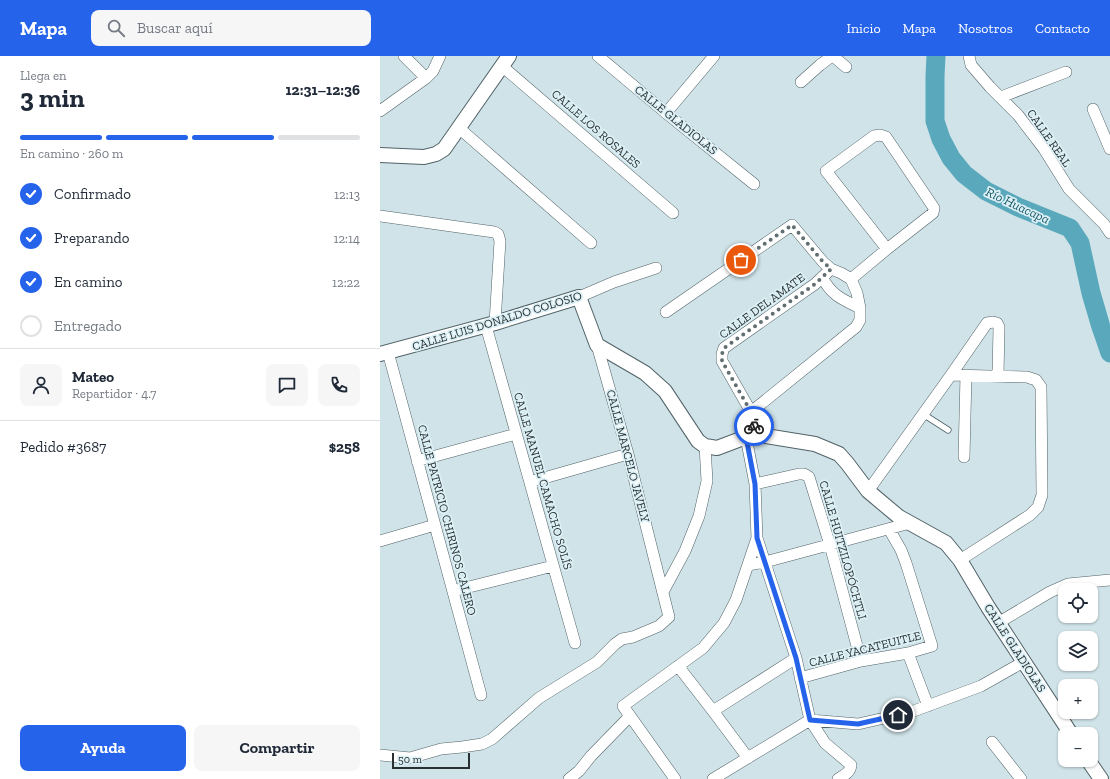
<!DOCTYPE html>
<html lang="es">
<meta charset="utf-8">
<style>
body{margin:0;font-family:"Zilla Slab",serif;background:#f6f6f7;color:#1f2937;height:100vh;display:flex;flex-direction:column;font-size:15px;white-space:nowrap}
*{box-sizing:border-box;margin:0}
p{font-size:13px;color:#747a83}
.icon{flex:none;width:22px;height:22px;fill:none;stroke:currentColor;stroke-width:2;stroke-linecap:round;stroke-linejoin:round}
.map{position:relative;flex:1;overflow:hidden}
.details{display:flex;flex-direction:column;background:#fff;width:380px}
.details>*{flex:none}
.fabs{position:absolute;left:678px;top:527px;display:grid;gap:8px}
.fabs a{display:grid;place-items:center;width:40px;height:40px;border-radius:8px;background:#fff;box-shadow:0 1px 3px #0004;font-size:20px}
.scale{position:absolute;left:12px;bottom:10px;width:78px;box-sizing:border-box;padding-left:4px;border:2px solid #283032;border-top:0;font-size:11px;line-height:14px;white-space:nowrap;color:#283032;-webkit-text-stroke:3px #dcf0f6;paint-order:stroke}
.pin{position:absolute;display:grid;place-items:center;width:34px;height:34px;color:#fff;margin:-17px;border:2px solid #fff;border-radius:50%;box-shadow:0 1px 4px #0007}
.courier{position:absolute;display:grid;place-items:center;width:40px;height:40px;margin:-20px;border:3px solid #2563eb;border-radius:50%;background:#fff;color:#222;box-shadow:0 1px 5px #0007}
.headline em{font-style:normal;font-weight:700}
.headline div{display:flex;flex-direction:column-reverse}
.headline{display:flex;align-items:center;justify-content:space-between;height:68px;padding:0 20px}
h1{font-size:26px;font-weight:700;line-height:30px}
.bar{display:grid;grid-template-columns:repeat(4,1fr);gap:6px 4px;align-content:center;height:48px;padding:0 20px}
.bar i{height:5px;border-radius:3px;background:#e0e1e3}
.bar .selected{background:#2563eb}
.bar p{grid-column:span 4}
.line{display:flex;align-items:center;gap:10px;padding:0 20px;border-top:1px solid #e0e1e3}
.line div{flex:1}
.round{display:grid;place-items:center;flex:none;width:42px;height:42px;border-radius:8px;background:#f6f6f7}
ol{padding:0 20px;list-style:none}
li{display:flex;align-items:center;gap:12px;height:44px}
li p{margin-inline-start:auto}
li .icon{padding:4px;border-radius:50%;background:#2563eb;color:#fff;stroke-width:4}
li:last-child{color:#747a83}
li i{width:22px;height:22px;border:2px solid #e0e1e3;border-radius:50%}
.action{display:flex;gap:8px;margin-top:auto;padding:8px 20px}
.action a{flex:1;height:46px;border-radius:8px;background:#2563eb;color:#fff;font-size:16px;font-weight:700;line-height:46px;text-align:center}
.action a+a{background:#f6f6f7;color:#1f2937}
header{display:flex;align-items:center;gap:24px;box-sizing:border-box;height:56px;padding:0 20px;background:#2563eb;color:#fff}
header strong{font-size:19px}
nav{display:flex;gap:22px;margin-inline-start:auto;font-size:14px}
.search{width:280px;height:36px;background:#f6f6f7;display:flex;align-items:center;gap:10px;box-sizing:border-box;padding:0 14px;border-radius:8px;color:#747a83;font-size:15px}
main{display:flex;flex:1;min-height:0}
.map>svg:first-child{display:block}
.lines{fill:none;stroke-linecap:round;stroke-linejoin:round}
.river{stroke:#59a8bc;stroke-width:19}
.service-casing{stroke:#516267;stroke-width:7}
.minor-casing{stroke:#516267;stroke-width:12}
.tertiary-casing{stroke:#516267;stroke-width:16}
.service{stroke:#fff;stroke-width:5.5}
.minor{stroke:#fff;stroke-width:11}
.tertiary{stroke:#fff;stroke-width:14}
.done{stroke:#626f72;stroke-width:4;stroke-dasharray:0 7.2}
.route{stroke:#2563eb;stroke-width:5}
.labels{text-anchor:middle;stroke-width:3.5;stroke-linejoin:round;paint-order:stroke}
.street-label{font-size:12px;fill:#283032;stroke:#dcf0f6}
.water-label{font-size:13px;font-style:italic;fill:#165967;stroke:#dcf0f6}
</style>
<header>
<strong>Mapa</strong>
<div class="search"><svg class="icon" aria-label="search" viewBox="0 0 24 24"><circle cx="10" cy="10" r="6"/><path d="M15 15l6 6"/></svg>Buscar aquí</div>
<nav><a>Inicio</a><a>Mapa</a><a>Nosotros</a><a>Contacto</a></nav>
</header>
<main>
<section class="details">
<div class="headline"><div><h1>3 min</h1><p>Llega en</p></div><em>12:31–12:36</em></div>
<div class="bar"><i class="selected"></i><i class="selected"></i><i class="selected"></i><i></i><p>En camino · 260 m</p></div>
<ol>
<li><svg class="icon" aria-label="check" viewBox="0 0 24 24"><path d="M5 12l5 5 9-10"/></svg>Confirmado<p>12:13</p></li>
<li><svg class="icon" aria-label="check" viewBox="0 0 24 24"><path d="M5 12l5 5 9-10"/></svg>Preparando<p>12:14</p></li>
<li><svg class="icon" aria-label="check" viewBox="0 0 24 24"><path d="M5 12l5 5 9-10"/></svg>En camino<p>12:22</p></li>
<li><i></i>Entregado</li>
</ol>
<div class="line" style="height:72px"><a class="round"><svg class="icon" aria-label="person" viewBox="0 0 24 24"><circle cx="12" cy="8" r="4"/><path d="M4 21q1-7 8-7t8 7"/></svg></a><div><b>Mateo</b><p>Repartidor · 4.7</p></div><a class="round"><svg class="icon" aria-label="chat" viewBox="0 0 24 24"><path d="M4 5h16v11H9l-5 4z"/></svg></a><a class="round"><svg class="icon" aria-label="phone" viewBox="0 0 24 24"><path d="M5 4h4l2 5-3 2q2 4 5 5l2-3 5 2v4C11 20 4 13 5 4z"/></svg></a></div>
<div class="line" style="height:52px"><div>Pedido #3687</div><b>$258</b></div>
<div class="action"><a>Ayuda</a><a>Compartir</a></div>
</section>
<div class="map">
<svg width="730" height="723" viewBox="0 0 730 723">
<rect width="100%" height="100%" fill="#cfe3e8"/>
<g class="lines">
<!-- river -->
<path class="river" d="M556,0L555,20V65L561,83L571,102L584,118L606,135L638,151L690,172L700,187L711,237L721,271L730,297"/>
<!-- service casing -->
<g class="service-casing">
<path id="service" d="M543,358L568,374"/>
</g>
<!-- minor casing -->
<g class="minor-casing">
<path id="minor" d="M24,0L46,22
M218,0L286,57L374,128
M453,0L466,11
M589,0L591,9L610,31L638,59L664,93L689,133L724,168L730,177
M122,10L293,157
M421,26L440,9L452,0
M621,41L686,16
M713,53L730,93
M0,55L46,22L53,15L60,0
M286,57L334,0
M79,72L211,187
M0,160L114,176L118,178L120,185L115,267
M442,221C452,240 462,243 480,252
M471,223L507,193L553,157L554,152L506,81L500,79L494,80L446,115L507,193
M199,241L234,226L276,212
M286,256L412,169L443,206L451,213L461,217L471,223L477,237L480,252V264L476,271L371,356
M106,270L195,587
M8,296L101,639
M571,319L647,321L656,324L661,331L662,439L658,451L650,459L580,504
M374,378V366L371,356L342,305V298L344,292L435,228L451,213
M584,401L586,319
M37,405L136,378
M150,426L248,398
M375,428L419,418H424L429,421L450,489L481,605
M488,435L571,319L607,267L613,266L617,267L619,271L618,319
M377,482L416,602L430,664L445,687L471,709C470,717 464,719 458,723
M0,485L55,469
M368,509L385,506L530,467
M73,535L173,510
M283,536L305,495L319,460L327,425L325,390
M618,567L670,536L688,528L730,524
M528,597L548,650
M298,610L333,655L368,702
M420,622L481,605L528,597L552,590L526,507L521,494L509,473
M333,655L416,602
M430,664L478,668L531,656L601,630L645,605
M612,686L641,723
M0,699L30,702L61,693L82,691L102,688L112,683L159,642L217,606L235,588L242,583L253,581L279,570L289,561L248,398L217,289
M189,723L199,715L211,700L250,660
M295,723L243,650L323,592L344,567L356,544L377,482L375,428L366,381
M333,723L430,664"/>
</g>
<!-- tertiary casing -->
<g class="tertiary-casing">
<path id="tertiary" d="M0,99L44,101L56,98L64,93L129,0
M0,298L115,267L199,241L217,289L265,317L285,335L318,385L325,390L337,392L374,378L435,388L459,398L467,407L488,435L519,461L566,487L580,504L608,551L691,678
M708,704L721,723"/>
</g>
<!-- service -->
<use href="#service" class="service"/>
<!-- minor -->
<use href="#minor" class="minor"/>
<!-- tertiary -->
<use href="#tertiary" class="tertiary"/>
</g>
<g class="lines">
<!-- done -->
<path class="done" d="M361,204L412,169L443,206L451,213L435,228L344,292L342,298V305L371,356L374,370"/>
<!-- route -->
<path class="route" d="M374,370V378L366,381L375,428L377,482L416,602L430,664L478,668L518,659"/>
</g>
<g class="labels">
<!-- street labels -->
<g class="street-label">
<text transform="translate(296 64) rotate(39)" y="4">CALLE GLADIOLAS</text>
<text transform="translate(216 73) rotate(41)" y="4">CALLE LOS ROSALES</text>
<text transform="translate(669 82) rotate(55)" y="4">CALLE REAL</text>
<text transform="translate(382 250) rotate(-36)" y="4">CALLE DEL AMATE</text>
<text transform="translate(117 265) rotate(-17)" y="4">CALLE LUIS DONALDO COLOSIO</text>
<text transform="translate(248 400) rotate(75)" y="4">CALLE MARCELO JAVELY</text>
<text transform="translate(163 425) rotate(74)" y="4">CALLE MANUEL CAMACHO SOLÍS</text>
<text transform="translate(67 464) rotate(75)" y="4">CALLE PATRICIO CHIRINOS CALERO</text>
<text transform="translate(463 494) rotate(74)" y="4">CALLE HUITZILOPÓCHTLI</text>
<text transform="translate(635 592) rotate(57)" y="4">CALLE GLADIOLAS</text>
<text transform="translate(485 593) rotate(-14)" y="4">CALLE YACATEUITLE</text>
</g>
<!-- water labels -->
<g class="water-label">
<text transform="translate(638 149) rotate(25)" y="5">Río Huacapa</text>
</g>
</g>
</svg>
<div class="fabs">
<a><svg class="icon" aria-label="locate" viewBox="0 0 24 24"><circle cx="12" cy="12" r="6"/><path d="M12 2v4M12 18v4M2 12h4M18 12h4"/></svg></a>
<a><svg class="icon" aria-label="layers" viewBox="0 0 24 24"><path d="M12 4l9 5-9 5-9-5zM3 14l9 5 9-5"/></svg></a>
<a>+</a>
<a>−</a>
</div>
<div class="scale">50 m</div>
<div class="pin" style="left:361px;top:204px;background:#ea580c"><svg class="icon" aria-label="bag" viewBox="0 0 24 24"><path d="M5 8h14l-1 12H6zM9 8a3 3 0 0 1 6 0"/></svg></div>
<div class="pin" style="left:518px;top:659px;background:#1f2937"><svg class="icon" aria-label="home" viewBox="0 0 24 24"><path d="M3 11l9-7 9 7M6 9v11h12V9"/></svg></div>
<div class="courier" style="left:374px;top:370px"><svg class="icon" aria-label="bike" viewBox="0 0 24 24"><circle cx="6" cy="16" r="4"/><circle cx="18" cy="16" r="4"/><path d="M6 16l4-8h5l3 8M10 8l3 8H6M13 5h3"/></svg></div>
</div>
</main>
